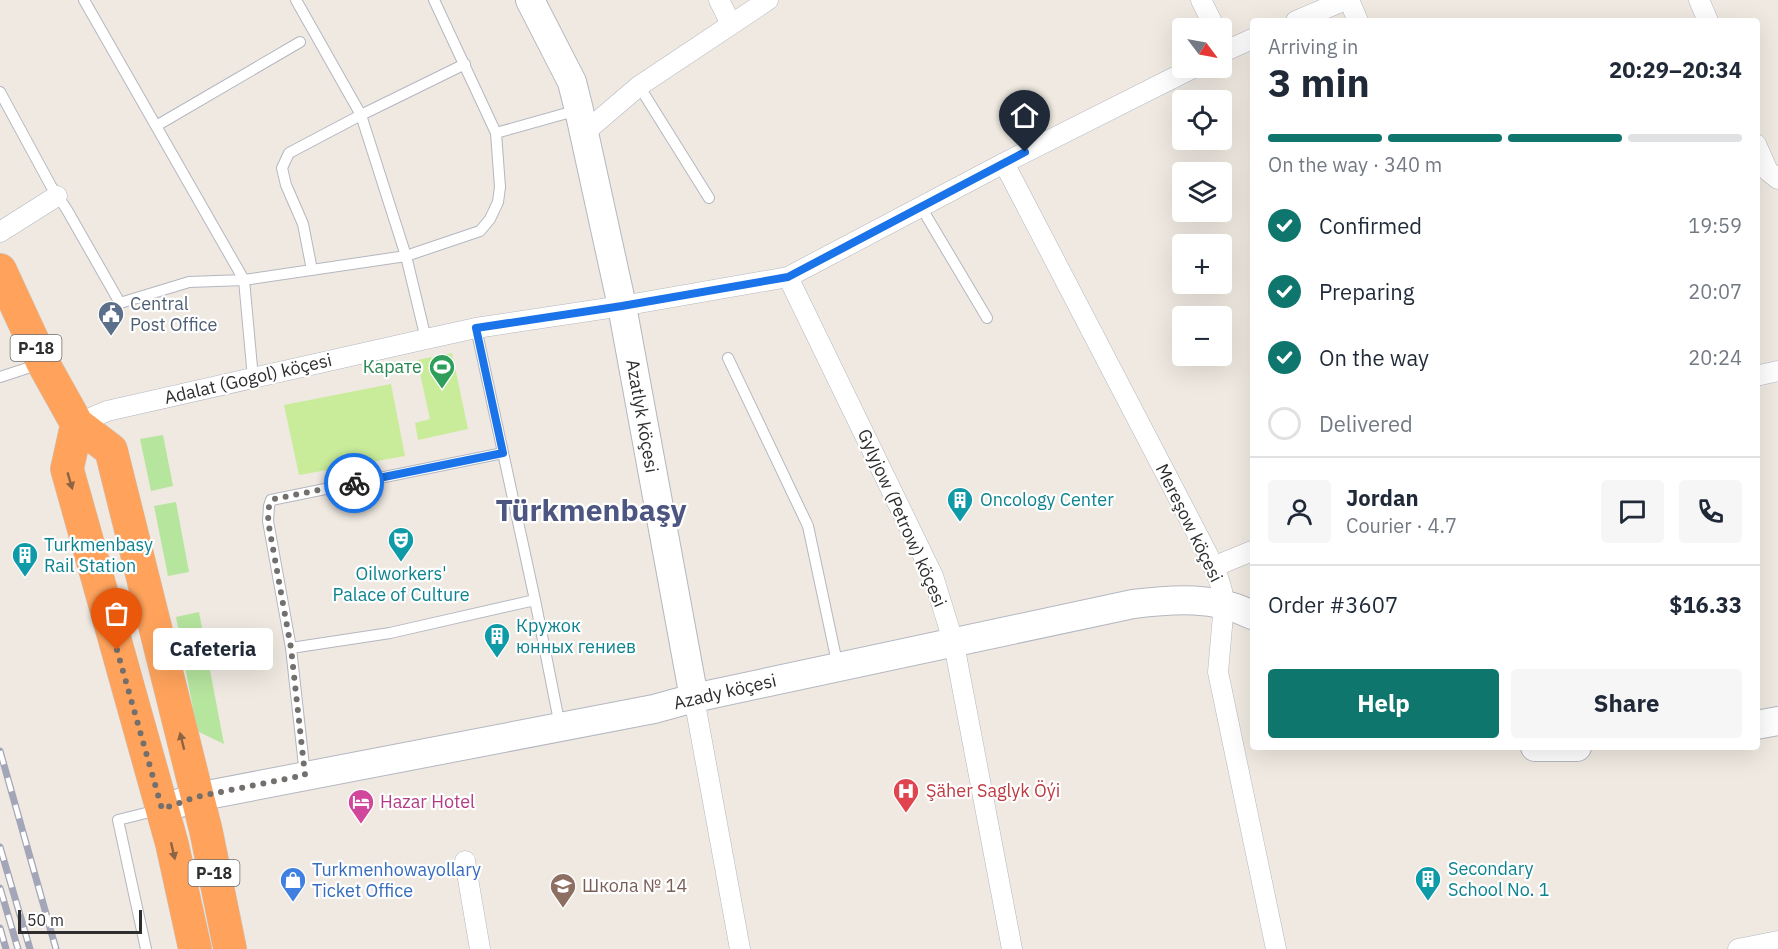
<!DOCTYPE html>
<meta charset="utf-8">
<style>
body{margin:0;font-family:"IBM Plex Sans",sans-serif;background:#f6f6f7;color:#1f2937;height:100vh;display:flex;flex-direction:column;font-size:22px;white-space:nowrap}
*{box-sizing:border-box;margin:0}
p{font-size:20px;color:#747a83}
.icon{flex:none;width:33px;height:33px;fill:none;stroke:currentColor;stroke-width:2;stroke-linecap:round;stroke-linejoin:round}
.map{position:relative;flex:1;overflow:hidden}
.drawer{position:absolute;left:1250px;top:18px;width:510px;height:732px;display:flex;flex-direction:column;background:#fff;border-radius:6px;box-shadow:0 6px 24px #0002}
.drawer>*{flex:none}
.needle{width:39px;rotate:122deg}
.buttons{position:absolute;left:1172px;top:18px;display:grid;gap:12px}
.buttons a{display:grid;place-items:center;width:60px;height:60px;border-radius:6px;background:#fff;box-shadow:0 6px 24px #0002;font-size:30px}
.scale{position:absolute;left:18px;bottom:15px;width:124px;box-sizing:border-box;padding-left:6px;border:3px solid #2e2e2e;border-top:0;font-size:16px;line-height:21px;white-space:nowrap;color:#2e2e2e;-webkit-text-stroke:4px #fff;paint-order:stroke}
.pin{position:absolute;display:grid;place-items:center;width:51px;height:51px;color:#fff;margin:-62px -26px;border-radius:50% 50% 50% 0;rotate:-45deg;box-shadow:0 0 6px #0007}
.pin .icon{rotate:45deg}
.courier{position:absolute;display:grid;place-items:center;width:60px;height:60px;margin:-30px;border:4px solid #1a73e8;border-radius:50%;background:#fff;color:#222;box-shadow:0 2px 8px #0007}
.bubble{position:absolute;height:42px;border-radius:6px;background:#fff;box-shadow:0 6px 24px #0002;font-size:20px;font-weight:800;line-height:42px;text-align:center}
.headline em{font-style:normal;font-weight:800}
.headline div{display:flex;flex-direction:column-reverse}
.headline{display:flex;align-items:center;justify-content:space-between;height:102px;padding:0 18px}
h1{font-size:39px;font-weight:800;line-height:45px}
.bar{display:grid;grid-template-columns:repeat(4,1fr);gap:9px 6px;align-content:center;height:72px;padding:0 18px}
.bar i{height:8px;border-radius:4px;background:#e0e1e3}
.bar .current{background:#0f766e}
.bar p{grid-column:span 4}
.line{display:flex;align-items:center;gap:15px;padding:0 18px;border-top:2px solid #e0e1e3}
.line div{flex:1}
.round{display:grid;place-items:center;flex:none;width:63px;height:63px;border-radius:6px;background:#f6f6f7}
ol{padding:0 18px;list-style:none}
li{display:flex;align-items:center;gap:18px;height:66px}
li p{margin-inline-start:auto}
li .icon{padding:6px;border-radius:50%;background:#0f766e;color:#fff;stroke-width:4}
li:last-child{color:#747a83}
li i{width:33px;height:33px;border:3px solid #e0e1e3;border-radius:50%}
.cta{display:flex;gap:12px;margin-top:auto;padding:12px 18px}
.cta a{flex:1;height:69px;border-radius:6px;background:#0f766e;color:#fff;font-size:24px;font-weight:800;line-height:69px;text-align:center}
.cta a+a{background:#f6f6f7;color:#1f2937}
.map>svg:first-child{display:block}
.green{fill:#b6e59e}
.pitch{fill:#c9ec9a}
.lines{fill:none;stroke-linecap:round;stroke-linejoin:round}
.lane-casing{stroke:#b4b7c1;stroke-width:12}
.street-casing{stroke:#b4b7c1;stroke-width:21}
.secondary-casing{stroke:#b4b7c1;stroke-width:30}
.highway-casing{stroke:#c9c9c9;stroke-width:34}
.lane{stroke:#fff;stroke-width:10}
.street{stroke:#fff;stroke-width:20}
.secondary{stroke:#fff;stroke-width:28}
.highway{stroke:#ffa35c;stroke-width:33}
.rail-casing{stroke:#a3a6b8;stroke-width:7}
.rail{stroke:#fff;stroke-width:4.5;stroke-dasharray:14;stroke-linecap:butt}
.oneway{fill:#8c6343}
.done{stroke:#726f6d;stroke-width:6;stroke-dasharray:0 10.8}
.route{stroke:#1a73e8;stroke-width:8}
.labels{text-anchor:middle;stroke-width:4.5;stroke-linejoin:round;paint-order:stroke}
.shield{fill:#fff;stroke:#6d6d6d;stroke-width:1.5}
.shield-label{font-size:16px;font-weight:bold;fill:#2e2e2e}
.service-label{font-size:18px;fill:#4e5e75;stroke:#fff;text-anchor:start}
.leisure-label{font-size:18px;fill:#27864d;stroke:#fff;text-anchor:end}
.street-label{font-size:18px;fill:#2e2e2e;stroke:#fff}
.culture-label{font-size:18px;fill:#0d838f;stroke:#fff;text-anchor:start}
.health-label{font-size:18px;fill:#be3a42;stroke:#fff;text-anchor:start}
.hotel-label{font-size:18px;fill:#b23c85;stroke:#fff;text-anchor:start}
.shop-label{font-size:18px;fill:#366cbe;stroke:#fff;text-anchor:start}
.education-label{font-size:18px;fill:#785e54;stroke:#fff;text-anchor:start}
.town-label{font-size:30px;font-weight:bold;fill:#4d5680;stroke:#fff}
</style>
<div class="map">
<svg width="1778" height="949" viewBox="0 0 1778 949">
<rect width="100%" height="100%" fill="#efe9e1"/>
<!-- green -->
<path class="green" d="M163,435L173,486L151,491L140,439Z
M176,502L189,572L168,576L154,506Z
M199,612L224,744L197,731L176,617Z"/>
<!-- pitch -->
<path class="pitch" d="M452,353L468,429L418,440L415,423L430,419L417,360Z
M391,384L405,456L299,475L284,405Z"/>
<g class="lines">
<!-- lane casing -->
<g class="lane-casing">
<path id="lane" d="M84,0L244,280L253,378
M296,0L361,115L289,153L282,168L286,185L303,224L312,270
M639,86L709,198
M0,92L51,186L67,210L120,303L189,282L244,280L406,256L480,231L490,219L498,202L500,187L496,133L434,0
M156,126L300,42
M496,133L578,110
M921,207L987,318
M476,328L535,600L560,726
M426,339L406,256L361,115L465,64
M728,358L808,526L838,667
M0,377L40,364
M291,648L390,633L535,600
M305,775L291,648L268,521L269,506L271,500L503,453
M146,949L118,820L158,810"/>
</g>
<!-- street casing -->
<g class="street-casing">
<path id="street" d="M719,0L731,24
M1201,0L1215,28
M1349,0L1358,21
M1699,0L1708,21
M1296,21L1345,0
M1221,53L1252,39
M584,133L639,86L768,0
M1756,144L1768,171L1778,179
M1004,163L1206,551C1214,568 1223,585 1224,604L1218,672L1276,949
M0,232L57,196
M788,277L933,576L954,644L1012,949
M1756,376L1778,371
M77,424L107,411L426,339L476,328L622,306L788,277L1004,163L1193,68
M1213,567L1252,551
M694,698L740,949
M465,861L480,949
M1738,949L1778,941"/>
</g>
<!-- secondary casing -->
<g class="secondary-casing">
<path id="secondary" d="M530,0L572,82L579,110L622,306L694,698
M1756,725L1778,721
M1535,747H1577
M162,809L197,797L654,709L694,698L1133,604C1174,599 1215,596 1252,615"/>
</g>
<!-- highway casing -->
<g class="highway-casing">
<path id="highway" d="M0,270L43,363L77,424L111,450L206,831L230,949
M77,424L67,469L172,844L195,949"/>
</g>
<!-- lane -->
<use href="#lane" class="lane"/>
<!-- street -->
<use href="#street" class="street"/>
<!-- secondary -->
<use href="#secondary" class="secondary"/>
<!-- highway -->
<use href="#highway" class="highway"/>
<!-- rail casing -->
<g class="rail-casing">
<path id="rail" d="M0,751L56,949
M0,847L30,949
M0,888L18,949
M0,928L6,949"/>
</g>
<!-- rail -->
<use href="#rail" class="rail"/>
</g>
<!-- one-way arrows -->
<defs><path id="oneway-solid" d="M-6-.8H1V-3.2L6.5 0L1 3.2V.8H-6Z" transform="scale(1.5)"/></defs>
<g class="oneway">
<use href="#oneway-solid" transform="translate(70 481) rotate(74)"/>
<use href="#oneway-solid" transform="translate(182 741) rotate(-104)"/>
<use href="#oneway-solid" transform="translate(173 851) rotate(77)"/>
</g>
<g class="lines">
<!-- done -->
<path class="done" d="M117,650L162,809L196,797L305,775L291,648L268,521L269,506L274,499L354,483"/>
<!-- route -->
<path class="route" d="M354,483L503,453L476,328L622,306L788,277L1025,152"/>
</g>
<!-- icons -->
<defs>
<g id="civic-pin" transform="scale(1.35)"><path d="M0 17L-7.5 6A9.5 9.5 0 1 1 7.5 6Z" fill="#5c6f8a" stroke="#fff"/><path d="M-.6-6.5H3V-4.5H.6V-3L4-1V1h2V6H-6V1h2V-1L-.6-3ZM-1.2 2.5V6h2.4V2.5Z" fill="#fff"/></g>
<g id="stadium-pin" transform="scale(1.35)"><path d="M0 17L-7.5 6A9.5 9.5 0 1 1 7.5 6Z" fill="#2e9e5b" stroke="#fff"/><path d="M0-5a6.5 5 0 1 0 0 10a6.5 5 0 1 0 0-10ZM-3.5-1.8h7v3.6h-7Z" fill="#fff"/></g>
<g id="building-pin" transform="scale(1.35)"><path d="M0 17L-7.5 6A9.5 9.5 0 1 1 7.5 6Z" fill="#0f9aa8" stroke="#fff"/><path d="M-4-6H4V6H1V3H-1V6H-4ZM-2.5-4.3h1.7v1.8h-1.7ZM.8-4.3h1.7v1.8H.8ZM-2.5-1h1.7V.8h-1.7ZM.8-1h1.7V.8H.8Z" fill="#fff"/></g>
<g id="theatre-pin" transform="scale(1.35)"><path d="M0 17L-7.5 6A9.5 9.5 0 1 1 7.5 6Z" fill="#0f9aa8" stroke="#fff"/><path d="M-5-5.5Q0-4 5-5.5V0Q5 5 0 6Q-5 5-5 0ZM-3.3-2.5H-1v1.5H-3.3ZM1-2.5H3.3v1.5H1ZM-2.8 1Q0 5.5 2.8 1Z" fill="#fff"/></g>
<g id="hospital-pin" transform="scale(1.35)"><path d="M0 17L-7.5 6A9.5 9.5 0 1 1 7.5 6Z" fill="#e0444e" stroke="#fff"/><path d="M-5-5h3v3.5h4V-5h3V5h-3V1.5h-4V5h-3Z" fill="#fff"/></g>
<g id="hotel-pin" transform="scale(1.35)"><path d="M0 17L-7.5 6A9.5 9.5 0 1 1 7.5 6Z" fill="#d1479c" stroke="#fff"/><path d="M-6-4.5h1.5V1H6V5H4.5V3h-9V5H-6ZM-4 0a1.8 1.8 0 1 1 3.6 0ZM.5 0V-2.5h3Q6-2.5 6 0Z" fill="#fff"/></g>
<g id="shop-pin" transform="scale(1.35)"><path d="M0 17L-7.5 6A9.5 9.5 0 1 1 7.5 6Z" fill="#3f7fe0" stroke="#fff"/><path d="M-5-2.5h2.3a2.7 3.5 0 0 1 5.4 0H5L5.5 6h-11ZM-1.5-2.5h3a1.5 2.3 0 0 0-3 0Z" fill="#fff"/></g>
<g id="school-pin" transform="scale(1.35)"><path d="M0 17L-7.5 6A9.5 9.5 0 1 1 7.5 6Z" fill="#8d6e63" stroke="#fff"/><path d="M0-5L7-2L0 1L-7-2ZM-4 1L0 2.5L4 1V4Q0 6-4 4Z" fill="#fff"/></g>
</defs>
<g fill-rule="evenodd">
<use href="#civic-pin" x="111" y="314"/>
<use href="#stadium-pin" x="442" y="367"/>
<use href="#building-pin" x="960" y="500"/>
<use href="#theatre-pin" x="401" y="540"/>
<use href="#building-pin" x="25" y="555"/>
<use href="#building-pin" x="497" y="636"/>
<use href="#hospital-pin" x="906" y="791"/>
<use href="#hotel-pin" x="361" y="802"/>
<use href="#building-pin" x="1428" y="879"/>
<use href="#shop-pin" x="293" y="880"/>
<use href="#school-pin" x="563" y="886"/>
</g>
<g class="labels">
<!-- shield labels -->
<g class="shield">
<rect x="10.5" y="335" width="51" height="26" rx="4.5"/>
<rect x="188.5" y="860" width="51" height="26" rx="4.5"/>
</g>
<g class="shield-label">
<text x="36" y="354">P-18</text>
<text x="214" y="879">P-18</text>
</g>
<!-- service labels -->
<g class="service-label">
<text x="130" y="310">Central<tspan x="130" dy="21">Post Office</tspan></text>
</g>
<!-- leisure labels -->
<g class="leisure-label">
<text x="422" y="373">Карате</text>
</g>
<!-- street labels -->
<g class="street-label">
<text transform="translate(248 379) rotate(-13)" y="6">Adalat (Gogol) köçesi</text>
<text transform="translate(642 416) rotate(80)" y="6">Azatlyk köçesi</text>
<text transform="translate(902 518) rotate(66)" y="6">Gylyjow (Petrow) köçesi</text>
<text transform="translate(1189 523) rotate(64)" y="6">Mereşow köçesi</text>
<text transform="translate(725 692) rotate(-13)" y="6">Azady köçesi</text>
</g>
<!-- culture labels -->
<g class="culture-label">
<text x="980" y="506">Oncology Center</text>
<text x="44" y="551">Turkmenbasy<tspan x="44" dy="21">Rail Station</tspan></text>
<text x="401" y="580" text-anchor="middle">Oilworkers'<tspan x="401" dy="21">Palace of Culture</tspan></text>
<text x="516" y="632">Кружок<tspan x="516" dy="21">юнных гениев</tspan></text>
<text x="1448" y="875">Secondary<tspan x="1448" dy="21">School No. 1</tspan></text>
</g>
<!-- health labels -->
<g class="health-label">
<text x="926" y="797">Şäher Saglyk Öýi</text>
</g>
<!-- hotel labels -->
<g class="hotel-label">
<text x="380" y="808">Hazar Hotel</text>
</g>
<!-- shop labels -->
<g class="shop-label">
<text x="312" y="876">Turkmenhowayollary<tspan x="312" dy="21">Ticket Office</tspan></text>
</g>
<!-- education labels -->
<g class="education-label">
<text x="582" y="892">Школа № 14</text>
</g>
<!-- town labels -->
<g class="town-label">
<text x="591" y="521">Türkmenbaşy</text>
</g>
</g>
</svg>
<div class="buttons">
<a><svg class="needle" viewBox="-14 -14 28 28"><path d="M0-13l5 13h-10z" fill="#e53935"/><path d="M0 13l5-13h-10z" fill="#747a83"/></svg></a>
<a><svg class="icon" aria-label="locate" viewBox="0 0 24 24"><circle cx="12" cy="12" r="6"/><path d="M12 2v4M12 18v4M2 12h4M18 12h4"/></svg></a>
<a><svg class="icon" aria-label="layers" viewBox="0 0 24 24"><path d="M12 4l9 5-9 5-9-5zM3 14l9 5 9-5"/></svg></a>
<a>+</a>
<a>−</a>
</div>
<div class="scale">50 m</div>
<div class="pin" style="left:117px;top:650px;background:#ea580c"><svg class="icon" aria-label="bag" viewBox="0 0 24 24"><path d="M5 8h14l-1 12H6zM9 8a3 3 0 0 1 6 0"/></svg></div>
<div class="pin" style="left:1025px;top:152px;background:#1f2937"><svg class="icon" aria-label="home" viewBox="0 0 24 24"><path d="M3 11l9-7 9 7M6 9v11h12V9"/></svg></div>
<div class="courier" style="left:354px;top:483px"><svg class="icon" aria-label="bike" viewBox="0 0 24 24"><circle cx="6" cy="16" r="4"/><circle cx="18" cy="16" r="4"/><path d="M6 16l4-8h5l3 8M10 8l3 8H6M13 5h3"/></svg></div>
<div class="bubble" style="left:153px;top:628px;width:120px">Cafeteria</div>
<section class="drawer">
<div class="headline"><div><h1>3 min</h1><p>Arriving in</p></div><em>20:29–20:34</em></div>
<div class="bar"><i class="current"></i><i class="current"></i><i class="current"></i><i></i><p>On the way · 340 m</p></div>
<ol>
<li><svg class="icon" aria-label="check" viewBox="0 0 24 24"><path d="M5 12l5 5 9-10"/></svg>Confirmed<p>19:59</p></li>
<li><svg class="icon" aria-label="check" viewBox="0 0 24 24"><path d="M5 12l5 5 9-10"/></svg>Preparing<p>20:07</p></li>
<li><svg class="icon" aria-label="check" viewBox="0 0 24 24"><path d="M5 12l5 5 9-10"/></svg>On the way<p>20:24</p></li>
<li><i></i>Delivered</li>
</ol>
<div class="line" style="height:108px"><a class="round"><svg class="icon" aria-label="person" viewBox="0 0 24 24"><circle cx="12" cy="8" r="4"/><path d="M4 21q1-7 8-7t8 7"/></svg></a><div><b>Jordan</b><p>Courier · 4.7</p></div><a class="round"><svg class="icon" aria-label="chat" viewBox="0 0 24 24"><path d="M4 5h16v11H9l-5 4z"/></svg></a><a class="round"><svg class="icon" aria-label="phone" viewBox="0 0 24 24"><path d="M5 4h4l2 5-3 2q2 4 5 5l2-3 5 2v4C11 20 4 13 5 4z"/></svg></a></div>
<div class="line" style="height:78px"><div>Order #3607</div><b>$16.33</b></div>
<div class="cta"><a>Help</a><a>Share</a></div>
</section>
</div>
